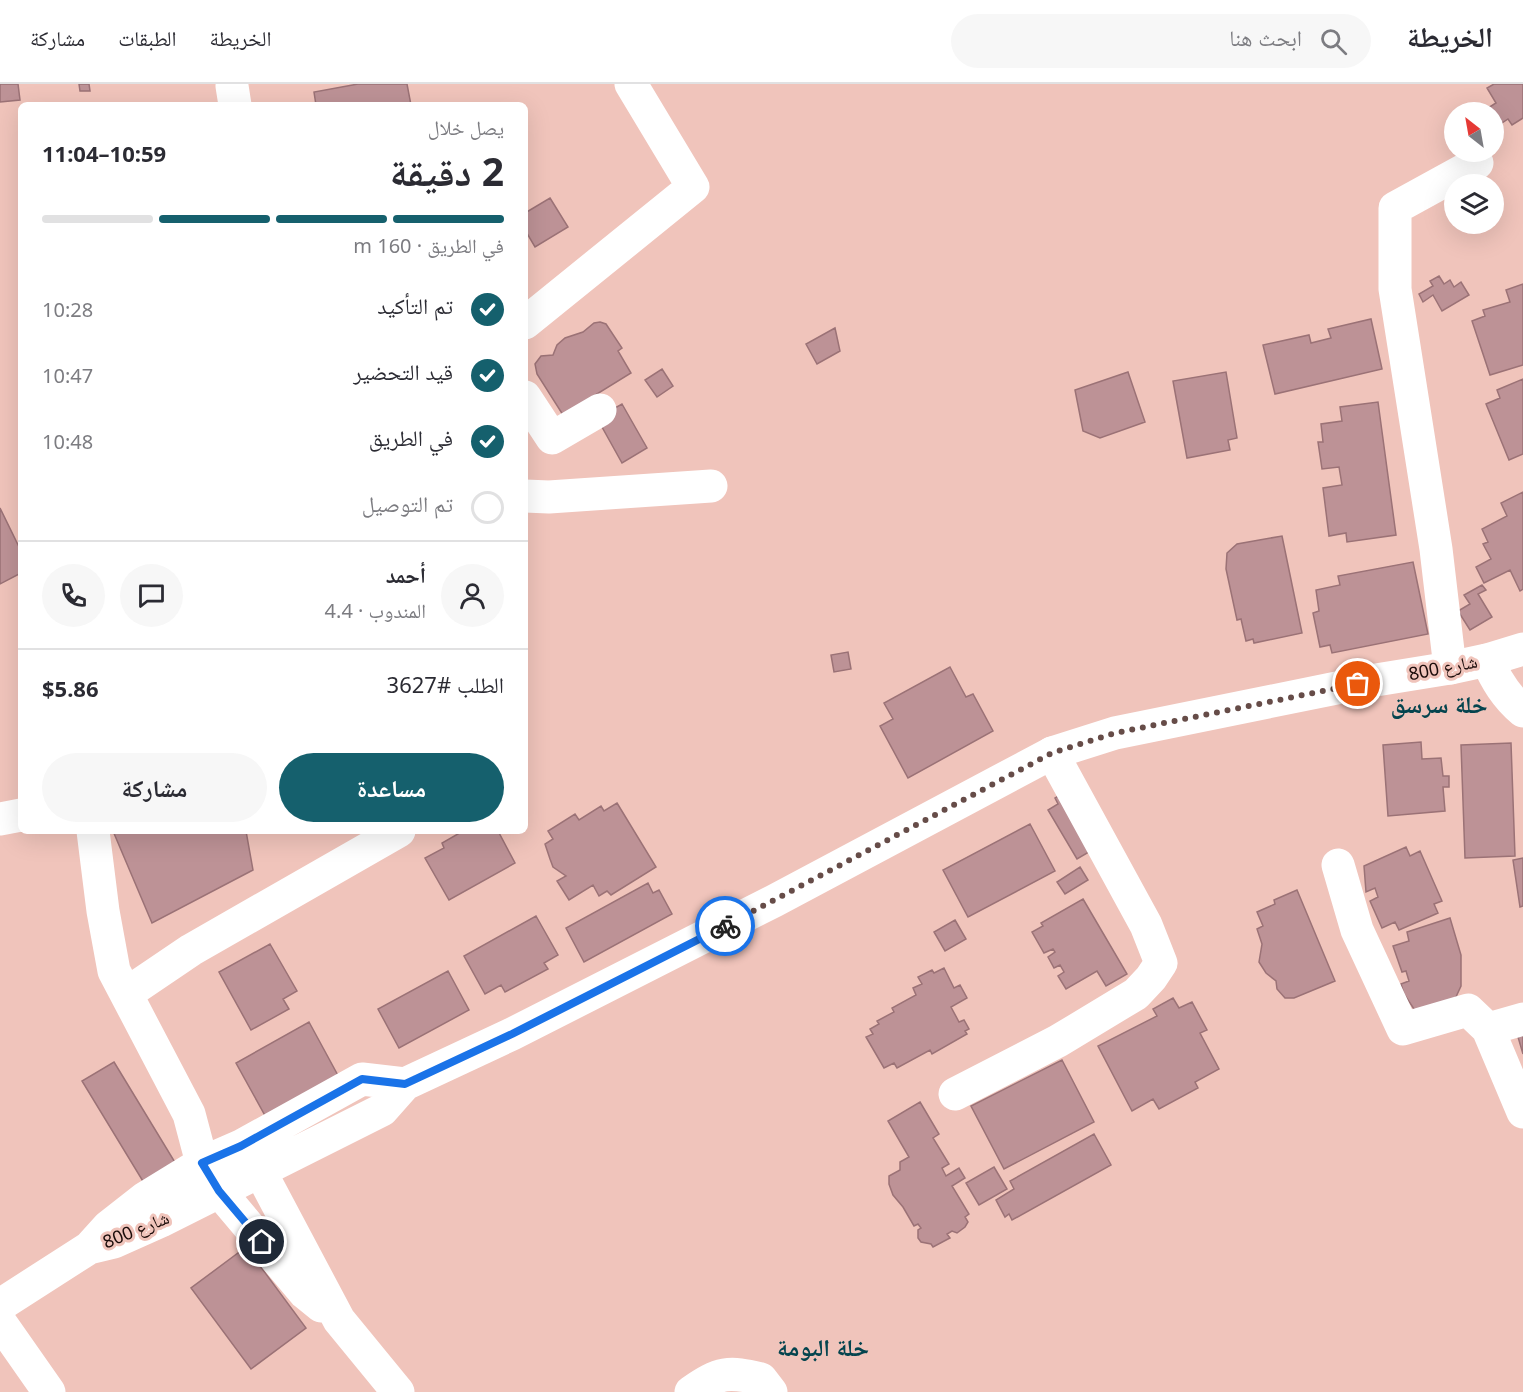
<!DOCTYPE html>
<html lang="ar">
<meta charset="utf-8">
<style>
body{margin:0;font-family:"Noto Sans","Noto Naskh Arabic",sans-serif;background:#f7f7f7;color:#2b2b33;direction:rtl;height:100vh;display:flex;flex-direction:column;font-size:22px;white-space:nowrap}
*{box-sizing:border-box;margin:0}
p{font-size:20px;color:#7c7c81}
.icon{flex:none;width:33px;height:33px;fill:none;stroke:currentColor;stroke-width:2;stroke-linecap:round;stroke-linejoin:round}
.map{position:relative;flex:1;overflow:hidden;direction:ltr}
.details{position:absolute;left:18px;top:18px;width:510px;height:732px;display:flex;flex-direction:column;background:#fff;border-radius:9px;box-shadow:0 6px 24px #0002;direction:rtl}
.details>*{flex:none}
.needle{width:39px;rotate:329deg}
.tools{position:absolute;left:1444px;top:18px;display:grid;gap:12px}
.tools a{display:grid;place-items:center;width:60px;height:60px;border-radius:50%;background:#fff;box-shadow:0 6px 24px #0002;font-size:30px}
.pin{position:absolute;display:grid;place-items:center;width:51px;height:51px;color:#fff;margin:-26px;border:3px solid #fff;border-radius:50%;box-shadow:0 2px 6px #0007}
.courier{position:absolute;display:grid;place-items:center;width:60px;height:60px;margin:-30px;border:4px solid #1a73e8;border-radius:50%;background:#fff;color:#222;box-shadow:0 2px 8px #0007}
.overview em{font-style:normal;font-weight:700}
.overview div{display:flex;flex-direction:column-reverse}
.overview{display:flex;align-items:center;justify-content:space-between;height:102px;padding:0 24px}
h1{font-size:39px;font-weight:700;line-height:45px}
.bar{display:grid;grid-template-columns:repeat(4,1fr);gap:9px 6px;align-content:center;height:72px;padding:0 24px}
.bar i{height:8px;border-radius:4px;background:#e1e1e2}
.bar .on{background:#15606d}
.bar p{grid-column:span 4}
.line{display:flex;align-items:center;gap:15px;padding:0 24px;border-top:2px solid #e1e1e2}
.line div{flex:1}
.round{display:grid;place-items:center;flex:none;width:63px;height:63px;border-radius:32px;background:#f7f7f7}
ol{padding:0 24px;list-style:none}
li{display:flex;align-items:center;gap:18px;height:66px}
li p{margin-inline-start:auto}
li .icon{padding:6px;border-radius:50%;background:#15606d;color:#fff;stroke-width:4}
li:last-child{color:#7c7c81}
li i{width:33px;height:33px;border:3px solid #e1e1e2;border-radius:50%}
.button{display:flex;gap:12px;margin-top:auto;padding:12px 24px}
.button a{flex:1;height:69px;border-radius:36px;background:#15606d;color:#fff;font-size:24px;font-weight:700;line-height:69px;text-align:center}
.button a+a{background:#f7f7f7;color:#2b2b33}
header{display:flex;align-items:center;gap:36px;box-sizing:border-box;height:84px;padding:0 30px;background:#fff;border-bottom:2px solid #e1e1e2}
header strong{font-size:28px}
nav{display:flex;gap:33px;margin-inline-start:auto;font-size:21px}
.search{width:420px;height:54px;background:#f7f7f7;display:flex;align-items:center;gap:15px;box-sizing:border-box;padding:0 21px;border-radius:33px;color:#7c7c81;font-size:22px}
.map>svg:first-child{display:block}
.building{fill:#bd9296;stroke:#9b7276;stroke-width:1.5}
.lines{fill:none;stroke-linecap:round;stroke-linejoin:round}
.minor{stroke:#fff;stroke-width:33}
.major{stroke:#fff;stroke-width:33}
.done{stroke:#664c48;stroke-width:6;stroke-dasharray:0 10.8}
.route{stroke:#1a73e8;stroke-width:8}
.labels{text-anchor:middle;stroke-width:6;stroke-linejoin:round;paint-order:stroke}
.street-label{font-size:18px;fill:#1b0c0a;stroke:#f0c4bb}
.district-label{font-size:24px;font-weight:bold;fill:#04444e;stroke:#f0c4bb}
</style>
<header>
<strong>الخريطة</strong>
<div class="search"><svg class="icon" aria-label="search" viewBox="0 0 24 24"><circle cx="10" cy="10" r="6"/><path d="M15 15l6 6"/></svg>ابحث هنا</div>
<nav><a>الخريطة</a><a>الطبقات</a><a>مشاركة</a></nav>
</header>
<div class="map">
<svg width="1523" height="1308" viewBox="0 0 1523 1308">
<rect width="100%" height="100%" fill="#f0c4bb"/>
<!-- building -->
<path class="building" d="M0,0H18L20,16L0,18Z
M79,0H89L90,7H80Z
M358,0H407L411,21H316L314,8Z
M1494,0H1523V34L1512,41L1508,35L1499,41L1494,33V28H1491L1488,24L1496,19L1487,4Z
M550,114L568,143L535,163L525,146V129Z
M1439,192L1444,200L1450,196L1454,203L1461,198L1469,211L1442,227L1433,211L1423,218L1419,210L1433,202L1430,197Z
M1523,200V281L1490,291L1472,237L1485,232L1483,226L1510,218L1506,206Z
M1371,235L1382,285L1275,310L1263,261L1309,251L1311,259L1331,254L1328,245Z
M600,238L606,240L622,264L618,267L631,289L563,331L537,290L535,280L541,272L553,271L557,261L565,254L583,248L594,239Z
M835,244L840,267L817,280L806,260Z
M662,285L673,302L657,313L645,296Z
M1128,288L1145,338L1100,354L1083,347L1075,306Z
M1226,288L1237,354L1228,356L1230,366L1187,374L1173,297Z
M1523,295V370L1509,376L1486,320L1500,314L1497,306Z
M1378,318L1396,451L1347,458L1346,449L1329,452L1323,404L1342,401L1339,383L1322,385L1318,358H1323L1321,340L1342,337L1340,323Z
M622,320L647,364L622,379L597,334Z
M1523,408V505L1520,507L1510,486L1484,499L1476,483L1491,475L1483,460L1488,458L1482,445L1507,432L1501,419Z
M0,424L21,467V489L0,500Z
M1282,452L1302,549L1254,559L1253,555L1246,557L1241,535L1237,536L1226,485L1227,469L1237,460Z
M1413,478L1428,550L1332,569L1330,561L1320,563L1313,529L1319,527L1316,506L1340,501L1338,492Z
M1482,501L1486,506L1478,510L1492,533L1470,546L1458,527L1470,520L1464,511Z
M848,568L851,585L834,588L831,571Z
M950,583L966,613L973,610L993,647L908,694L880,642L893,635L884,619Z
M1421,658L1422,675L1441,674L1443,692H1449V703H1443L1445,727L1388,732L1383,661Z
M1511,659L1515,772L1465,774L1461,661Z
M1065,708L1094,765L1077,775L1048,726L1058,720L1055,714Z
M617,719L656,783L611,811L607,807L599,812L593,801L569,816L557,797L566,792L553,783L550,775L545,760L553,755L548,747L575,730L579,736L601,722L604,727Z
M1030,740L1055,787L968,833L943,786Z
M113,747H246L253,786L152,839Z
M463,747H498L515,779L449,816L425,774L444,764L442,759Z
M1406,763L1410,772L1420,767L1442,817L1434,820L1438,829L1399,846L1395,838L1382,844L1370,817L1378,813L1375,804L1366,808L1364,782Z
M1523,774V822L1520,823L1513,776Z
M1080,783L1088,796L1065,810L1057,798Z
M648,799L653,809L659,806L672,830L584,878L566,844Z
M1297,806L1335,897L1294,914H1285L1277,905L1276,897L1266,889L1259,878L1262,860L1257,845L1263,842L1257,828L1275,820L1274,816Z
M1083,815L1127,890L1106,902L1097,887L1066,905L1058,892L1064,888L1060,881L1054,884L1048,873L1055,868L1053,865L1044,869L1032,848L1043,842L1041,839Z
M536,832L558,871L544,879L548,885L505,908L501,901L485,910L464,872Z
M1450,834L1461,871V902L1455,915L1416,928L1404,910L1401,900L1409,897L1406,887L1402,888L1393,862L1409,857L1407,848Z
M955,836L966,855L945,867L934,848Z
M270,860L297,907L283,915L289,925L251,946L219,888Z
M944,884L954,904L960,901L967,914L951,923L959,938L964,936L969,945L965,947L967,950L932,970L930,966L897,984L894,979L884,984L866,953L873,950L870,945L879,940L877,937L894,928L892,924L916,911L913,904L922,900L918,893L932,886L934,889Z
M448,887L469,926L399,964L378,925Z
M1173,914L1179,924L1192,918L1207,946L1200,949L1219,985L1195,998L1198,1004L1159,1025L1153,1015L1132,1027L1098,962L1157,932L1153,925Z
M309,938L341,997L268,1037L236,979Z
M1523,951V970L1518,953Z
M1062,976L1094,1038L1004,1085L971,1022Z
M114,978L176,1080L144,1099L82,997Z
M920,1018L939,1050L933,1054L949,1080L942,1084L946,1092L959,1084L965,1094L952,1102L969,1130L965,1133L968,1138L965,1143L957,1149L952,1147L947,1150L950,1154L933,1163L931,1160L921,1158L918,1154V1146L921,1144L918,1140L914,1142L903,1123L893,1111L889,1100V1092L900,1086V1078L909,1073L888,1037Z
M1094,1050L1111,1081L1012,1136L1009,1130L1005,1133L996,1116L1014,1105L1010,1097Z
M994,1083L1007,1105L979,1121L966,1099Z
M246,1163L306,1244L251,1285L191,1204Z"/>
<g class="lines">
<!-- minor -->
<path class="minor" d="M232,2L235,21
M525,239L693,103L631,0
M525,313L552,354L600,326
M525,412L549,413L711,402
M1487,576C1496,596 1506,613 1523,627
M1450,584L1436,465L1395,205V124L1477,79
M0,735L21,731
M93,747L103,827L114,887L189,1030L202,1079
M1338,781L1357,846L1403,945L1468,926L1488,945L1523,1028
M126,910L191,866L399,747
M1488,945L1523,935
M955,1010L1058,957L1136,910L1151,894L1161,879L1146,841L1052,669
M0,1238L49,1308
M691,1308C720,1288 728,1287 761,1295L771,1308"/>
<!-- major -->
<path class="major" d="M249,1072L261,1089L339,1236L398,1308
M209,1090L219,1107L305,1209L321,1222
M89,1164L114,1158L161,1137L382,1026L405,1000L512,950L774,817L1052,669L1115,649L1376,596L1450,584L1487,576L1523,565
M0,1221L89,1164L108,1143L145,1114L202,1079L241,1062L362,995L405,1000"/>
</g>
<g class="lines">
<!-- done -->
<path class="done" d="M725,842L1052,669L1115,649L1358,600"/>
<!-- route -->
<path class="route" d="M262,1158L219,1107L202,1079L241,1062L362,995L405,1000L512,950L725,842"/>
</g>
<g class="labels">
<!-- street labels -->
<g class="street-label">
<text transform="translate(1443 584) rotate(-11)" y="6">شارع 800</text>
<text transform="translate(136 1146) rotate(-22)" y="6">شارع 800</text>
</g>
<!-- district labels -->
<g class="district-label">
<text x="1439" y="629">خلة سرسق</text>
<text x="823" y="1272">خلة البومة</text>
</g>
</g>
</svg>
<div class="tools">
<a><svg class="needle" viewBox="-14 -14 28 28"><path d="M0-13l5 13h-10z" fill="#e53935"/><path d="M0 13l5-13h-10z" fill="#7c7c81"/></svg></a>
<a><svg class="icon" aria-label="layers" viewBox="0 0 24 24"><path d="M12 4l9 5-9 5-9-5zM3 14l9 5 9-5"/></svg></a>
</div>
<div class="pin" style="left:1358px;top:600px;background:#ea580c"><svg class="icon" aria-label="bag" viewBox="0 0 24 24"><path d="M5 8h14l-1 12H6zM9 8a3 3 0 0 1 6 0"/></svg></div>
<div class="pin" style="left:262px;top:1158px;background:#1f2937"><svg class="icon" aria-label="home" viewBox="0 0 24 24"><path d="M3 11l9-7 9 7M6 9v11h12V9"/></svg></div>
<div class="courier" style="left:725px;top:842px"><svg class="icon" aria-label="bike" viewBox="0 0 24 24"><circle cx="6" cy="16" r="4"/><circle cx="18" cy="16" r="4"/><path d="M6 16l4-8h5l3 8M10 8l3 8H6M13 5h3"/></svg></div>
<section class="details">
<div class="overview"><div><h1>2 دقيقة</h1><p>يصل خلال</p></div><em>10:59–11:04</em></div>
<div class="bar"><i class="on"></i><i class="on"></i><i class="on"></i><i></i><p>في الطريق · 160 m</p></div>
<ol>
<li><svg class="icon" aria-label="check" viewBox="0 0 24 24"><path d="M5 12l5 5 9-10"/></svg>تم التأكيد<p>10:28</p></li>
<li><svg class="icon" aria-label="check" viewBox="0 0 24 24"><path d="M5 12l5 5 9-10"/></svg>قيد التحضير<p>10:47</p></li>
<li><svg class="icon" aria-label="check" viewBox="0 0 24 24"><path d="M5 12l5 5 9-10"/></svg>في الطريق<p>10:48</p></li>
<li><i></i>تم التوصيل</li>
</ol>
<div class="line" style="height:108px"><a class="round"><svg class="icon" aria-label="person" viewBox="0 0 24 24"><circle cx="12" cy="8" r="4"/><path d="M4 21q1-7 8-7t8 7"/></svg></a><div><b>أحمد</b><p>المندوب · 4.4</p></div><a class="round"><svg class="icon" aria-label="chat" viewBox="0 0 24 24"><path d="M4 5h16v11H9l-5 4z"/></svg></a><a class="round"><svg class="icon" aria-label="phone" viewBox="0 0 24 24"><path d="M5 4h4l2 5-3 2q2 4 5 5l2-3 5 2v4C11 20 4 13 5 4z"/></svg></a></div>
<div class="line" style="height:78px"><div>الطلب #3627</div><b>$5.86</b></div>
<div class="button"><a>مساعدة</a><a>مشاركة</a></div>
</section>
</div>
